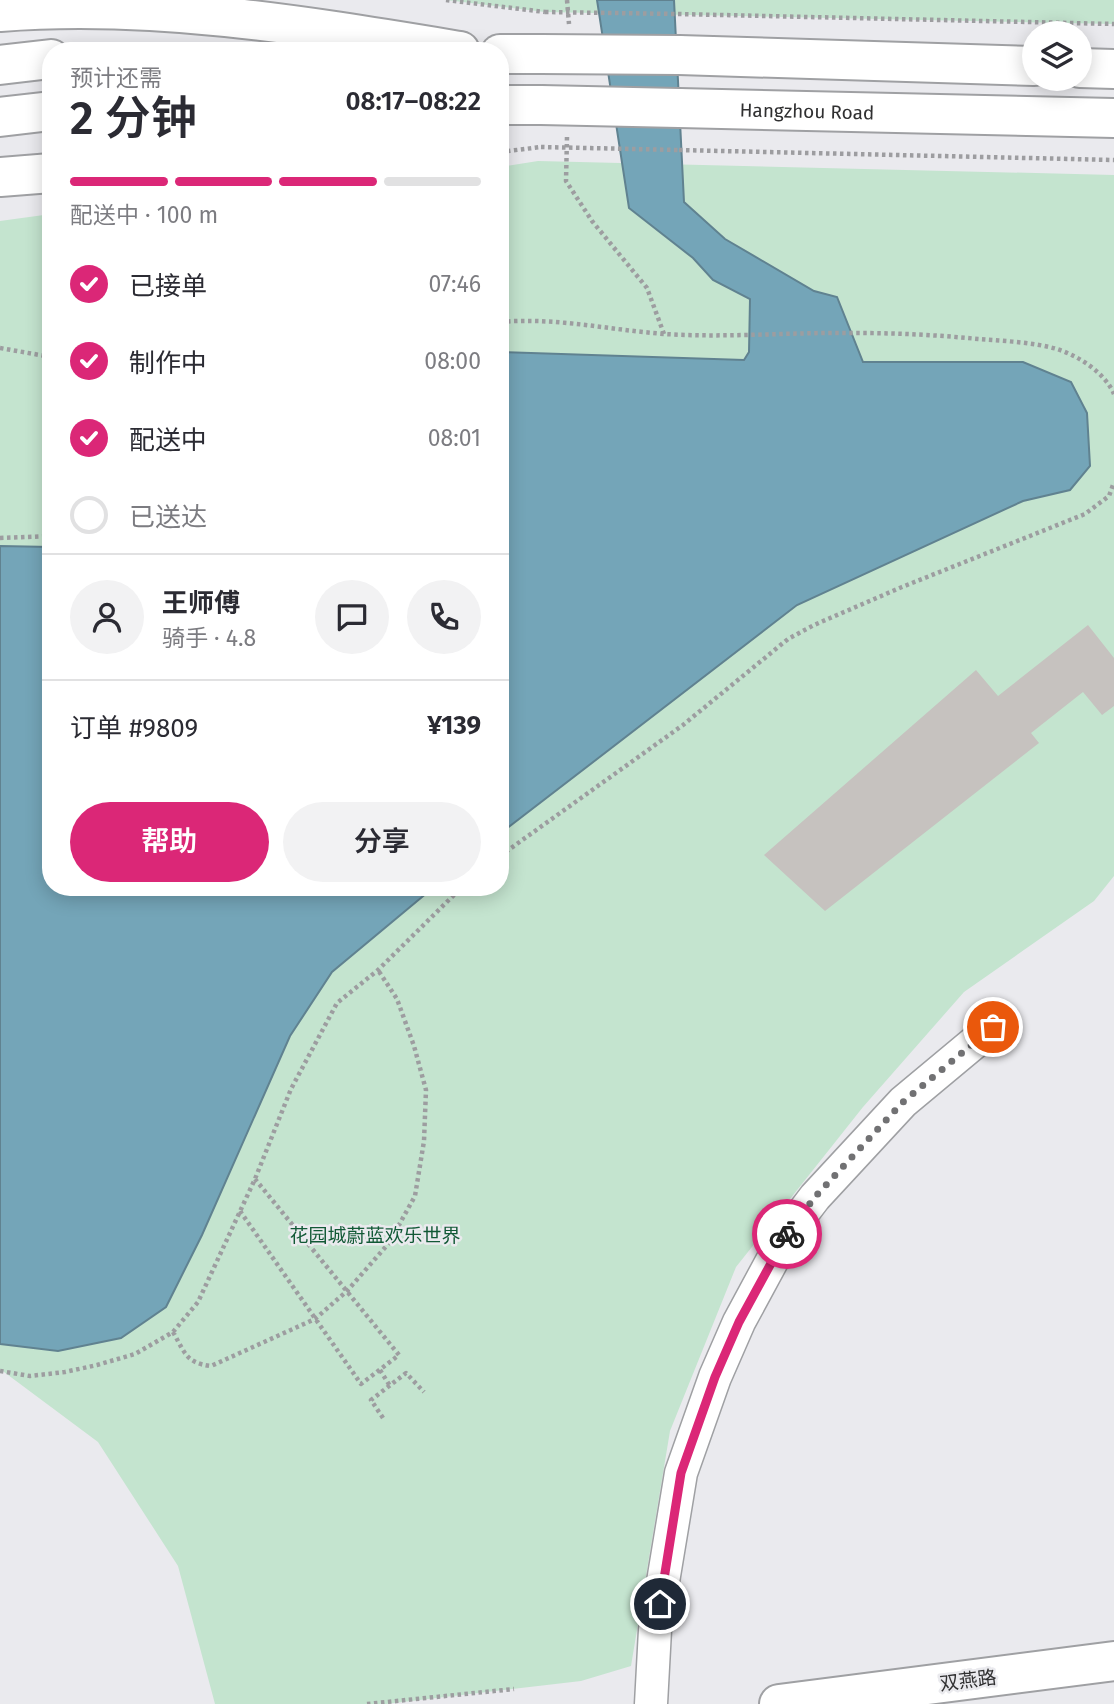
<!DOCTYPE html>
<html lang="zh">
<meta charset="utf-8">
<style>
body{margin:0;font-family:"Fira Sans","Noto Sans SC",sans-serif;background:#f2f2f3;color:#2b2b33;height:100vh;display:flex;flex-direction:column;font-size:26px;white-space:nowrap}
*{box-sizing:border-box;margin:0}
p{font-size:23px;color:#7c7c81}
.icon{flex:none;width:38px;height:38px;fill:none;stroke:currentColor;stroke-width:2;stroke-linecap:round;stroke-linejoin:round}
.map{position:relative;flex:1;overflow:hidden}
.side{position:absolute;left:42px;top:42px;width:467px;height:854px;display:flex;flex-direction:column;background:#fff;border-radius:28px;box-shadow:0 4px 18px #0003}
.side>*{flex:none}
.tools{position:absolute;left:1022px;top:21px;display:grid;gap:14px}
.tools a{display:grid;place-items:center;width:70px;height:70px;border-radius:50%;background:#fff;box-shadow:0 4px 18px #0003;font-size:35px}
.pin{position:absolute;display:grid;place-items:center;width:60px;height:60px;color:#fff;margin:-30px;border:4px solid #fff;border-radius:50%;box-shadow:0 2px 7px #0007}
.courier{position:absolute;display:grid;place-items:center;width:70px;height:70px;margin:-35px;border:5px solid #db2777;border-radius:50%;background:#fff;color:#222;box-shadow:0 2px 9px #0007}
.overview em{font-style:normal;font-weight:600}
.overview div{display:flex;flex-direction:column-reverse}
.overview{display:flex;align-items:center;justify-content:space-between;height:119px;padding:0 28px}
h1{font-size:46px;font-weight:600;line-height:52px}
.bar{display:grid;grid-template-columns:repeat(4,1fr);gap:10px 7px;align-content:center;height:84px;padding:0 28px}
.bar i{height:9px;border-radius:5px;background:#e1e1e2}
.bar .current{background:#db2777}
.bar p{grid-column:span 4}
.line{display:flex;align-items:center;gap:18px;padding:0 28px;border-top:2px solid #e1e1e2}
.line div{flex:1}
.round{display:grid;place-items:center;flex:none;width:74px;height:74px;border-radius:37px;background:#f2f2f3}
ol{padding:0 28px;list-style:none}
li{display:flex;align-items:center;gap:21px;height:77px}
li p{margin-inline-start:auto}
li .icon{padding:7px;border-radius:50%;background:#db2777;color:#fff;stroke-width:4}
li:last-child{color:#7c7c81}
li i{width:38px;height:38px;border:4px solid #e1e1e2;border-radius:50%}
.primary-button{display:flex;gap:14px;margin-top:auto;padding:14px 28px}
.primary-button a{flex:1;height:80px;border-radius:42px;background:#db2777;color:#fff;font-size:28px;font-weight:600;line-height:80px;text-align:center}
.primary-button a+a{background:#f2f2f3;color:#2b2b33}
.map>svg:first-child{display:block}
.green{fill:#c4e4cf}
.water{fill:#74a5b8;stroke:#608290;stroke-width:2}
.building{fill:#c6c2bf}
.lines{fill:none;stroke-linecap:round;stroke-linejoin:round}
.street-casing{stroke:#9fa0a3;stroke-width:35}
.secondary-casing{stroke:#9fa0a3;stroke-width:42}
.path{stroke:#9d9da0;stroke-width:4.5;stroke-dasharray:3.5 3.5;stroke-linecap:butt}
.street{stroke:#fff;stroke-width:32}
.secondary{stroke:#fff;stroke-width:38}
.secondary-bridge-casing{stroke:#9fa0a3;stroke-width:42;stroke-linecap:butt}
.path-bridge{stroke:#9d9da0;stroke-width:4.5;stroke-dasharray:3.5 3.5;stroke-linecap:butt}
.secondary-bridge{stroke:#fff;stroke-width:38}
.done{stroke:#717173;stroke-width:7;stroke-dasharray:0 12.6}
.route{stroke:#db2777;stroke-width:9}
.labels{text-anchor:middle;stroke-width:5;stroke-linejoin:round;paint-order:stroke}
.street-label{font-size:19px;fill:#303031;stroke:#eaeaee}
.park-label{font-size:19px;fill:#125936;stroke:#eaeaee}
</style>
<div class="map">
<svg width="1114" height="1704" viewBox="0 0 1114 1704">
<rect width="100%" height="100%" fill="#eaeaee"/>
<!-- green -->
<path class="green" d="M446,0H1114V24L545,12Z
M538,161L1114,175V876L1094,901L964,992L863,1107L736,1267L670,1431L631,1666L581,1681L386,1704H215L178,1566L98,1442L0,1369V221L51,214V887H500L501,167Z"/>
<!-- water -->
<path class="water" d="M597,0H674L684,202L725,239L814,291L837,297L863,362H1023L1071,382L1087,413L1090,466L1070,490L1023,501L797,605L501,833V352L744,360L749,352L750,299L713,280L693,258L629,208Z
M0,546L51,547V887H434L332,972L290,1036L202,1235L166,1307L121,1338L58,1351L0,1344Z"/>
<!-- building -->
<path class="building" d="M1088,625L1114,658V706L1102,715L1083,692L1031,733L1039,743L825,911L764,855L976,670L998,696Z"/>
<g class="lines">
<!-- street casing -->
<g class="street-casing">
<path id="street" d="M651,1704L655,1630L681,1473L715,1377L739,1322L786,1235L815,1197L903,1102L993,1027"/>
</g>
<!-- secondary casing -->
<g class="secondary-casing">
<g id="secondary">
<path d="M0,12C155,0 308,26 460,51"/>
<path d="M500,54H541"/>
<path d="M679,55L1034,66"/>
<path d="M0,65L51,59"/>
<path d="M1080,68L1114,69"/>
<path d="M500,105H541"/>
<path id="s1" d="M679,108L1114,118"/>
<path d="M0,117L51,111"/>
<path d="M0,177L51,173"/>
<path d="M779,1704L1114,1661"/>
</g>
</g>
<!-- path -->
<path class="path" d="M446,0L545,12
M567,0L569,24
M678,14L1114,24
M567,137L566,181L592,221L647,288L664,334
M679,150L1114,160
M500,152L541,147
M500,322C556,317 609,330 665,334C728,338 792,332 856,333C897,333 938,335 978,339C1004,341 1032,342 1057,349C1079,356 1105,373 1114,394
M0,348L51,357
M0,538L51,536
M500,856L683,725L788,639L814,625L902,587L1085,514L1109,496L1114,482
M240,1211L361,1384L399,1355L255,1179
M173,1332C185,1353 186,1363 211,1366L315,1319L347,1291L389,1243L415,1196L424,1141L426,1090L414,1046L397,999L378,970
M380,1370L390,1386
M0,1371L30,1376L65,1372L97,1365L135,1354L173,1332L198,1302L255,1179L291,1089L337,1003L378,970L462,887
M383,1418L371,1400L406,1373L424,1392
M367,1704L514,1689"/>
<!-- street -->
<use href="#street" class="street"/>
<!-- secondary -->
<use href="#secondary" class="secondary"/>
<!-- secondary-bridge casing -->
<g class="secondary-bridge-casing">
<path id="secondary-bridge" d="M541,54L679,55
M541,105L679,108"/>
</g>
<!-- path-bridge -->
<path class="path-bridge" d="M545,12L678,14
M541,147L679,150"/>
<!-- secondary-bridge -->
<use href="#secondary-bridge" class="secondary-bridge"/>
</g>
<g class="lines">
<!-- done -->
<path class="done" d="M787,1234L815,1197L903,1102L993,1027"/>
<!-- route -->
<path class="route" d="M660,1604L681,1473L715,1377L739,1322L787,1234"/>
</g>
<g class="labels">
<!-- street labels -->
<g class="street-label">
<text dy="7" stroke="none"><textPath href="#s1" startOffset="128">Hangzhou Road</textPath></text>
<text transform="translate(968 1680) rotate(-7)" y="7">双燕路</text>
</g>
<!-- park labels -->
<g class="park-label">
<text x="375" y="1242">花园城蔚蓝欢乐世界</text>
</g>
</g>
</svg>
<div class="tools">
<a><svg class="icon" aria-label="layers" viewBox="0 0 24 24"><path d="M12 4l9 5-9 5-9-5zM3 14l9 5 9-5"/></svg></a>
</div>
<div class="pin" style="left:993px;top:1027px;background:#ea580c"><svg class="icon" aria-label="bag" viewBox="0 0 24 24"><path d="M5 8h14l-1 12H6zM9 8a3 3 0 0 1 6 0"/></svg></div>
<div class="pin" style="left:660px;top:1604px;background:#1f2937"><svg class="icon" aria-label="home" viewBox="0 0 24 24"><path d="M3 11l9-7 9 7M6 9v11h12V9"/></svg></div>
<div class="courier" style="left:787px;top:1234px"><svg class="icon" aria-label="bike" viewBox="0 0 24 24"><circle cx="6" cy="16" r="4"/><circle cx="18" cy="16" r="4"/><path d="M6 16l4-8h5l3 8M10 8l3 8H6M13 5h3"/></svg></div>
<section class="side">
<div class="overview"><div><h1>2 分钟</h1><p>预计还需</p></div><em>08:17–08:22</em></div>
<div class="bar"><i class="current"></i><i class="current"></i><i class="current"></i><i></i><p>配送中 · 100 m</p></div>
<ol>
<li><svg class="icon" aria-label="check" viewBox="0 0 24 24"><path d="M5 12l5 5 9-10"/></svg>已接单<p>07:46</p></li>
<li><svg class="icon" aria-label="check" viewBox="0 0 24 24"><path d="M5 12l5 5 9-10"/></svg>制作中<p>08:00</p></li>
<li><svg class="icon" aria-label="check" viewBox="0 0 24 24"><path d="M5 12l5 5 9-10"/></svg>配送中<p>08:01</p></li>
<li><i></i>已送达</li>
</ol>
<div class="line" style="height:126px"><a class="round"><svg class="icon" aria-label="person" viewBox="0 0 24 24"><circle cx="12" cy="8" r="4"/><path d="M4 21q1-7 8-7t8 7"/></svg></a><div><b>王师傅</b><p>骑手 · 4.8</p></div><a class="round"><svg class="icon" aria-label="chat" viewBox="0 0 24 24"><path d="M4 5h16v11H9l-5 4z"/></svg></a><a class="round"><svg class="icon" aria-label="phone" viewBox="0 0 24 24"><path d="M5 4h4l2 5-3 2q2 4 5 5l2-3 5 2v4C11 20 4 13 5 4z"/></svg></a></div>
<div class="line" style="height:91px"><div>订单 #9809</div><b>¥139</b></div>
<div class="primary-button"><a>帮助</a><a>分享</a></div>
</section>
</div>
